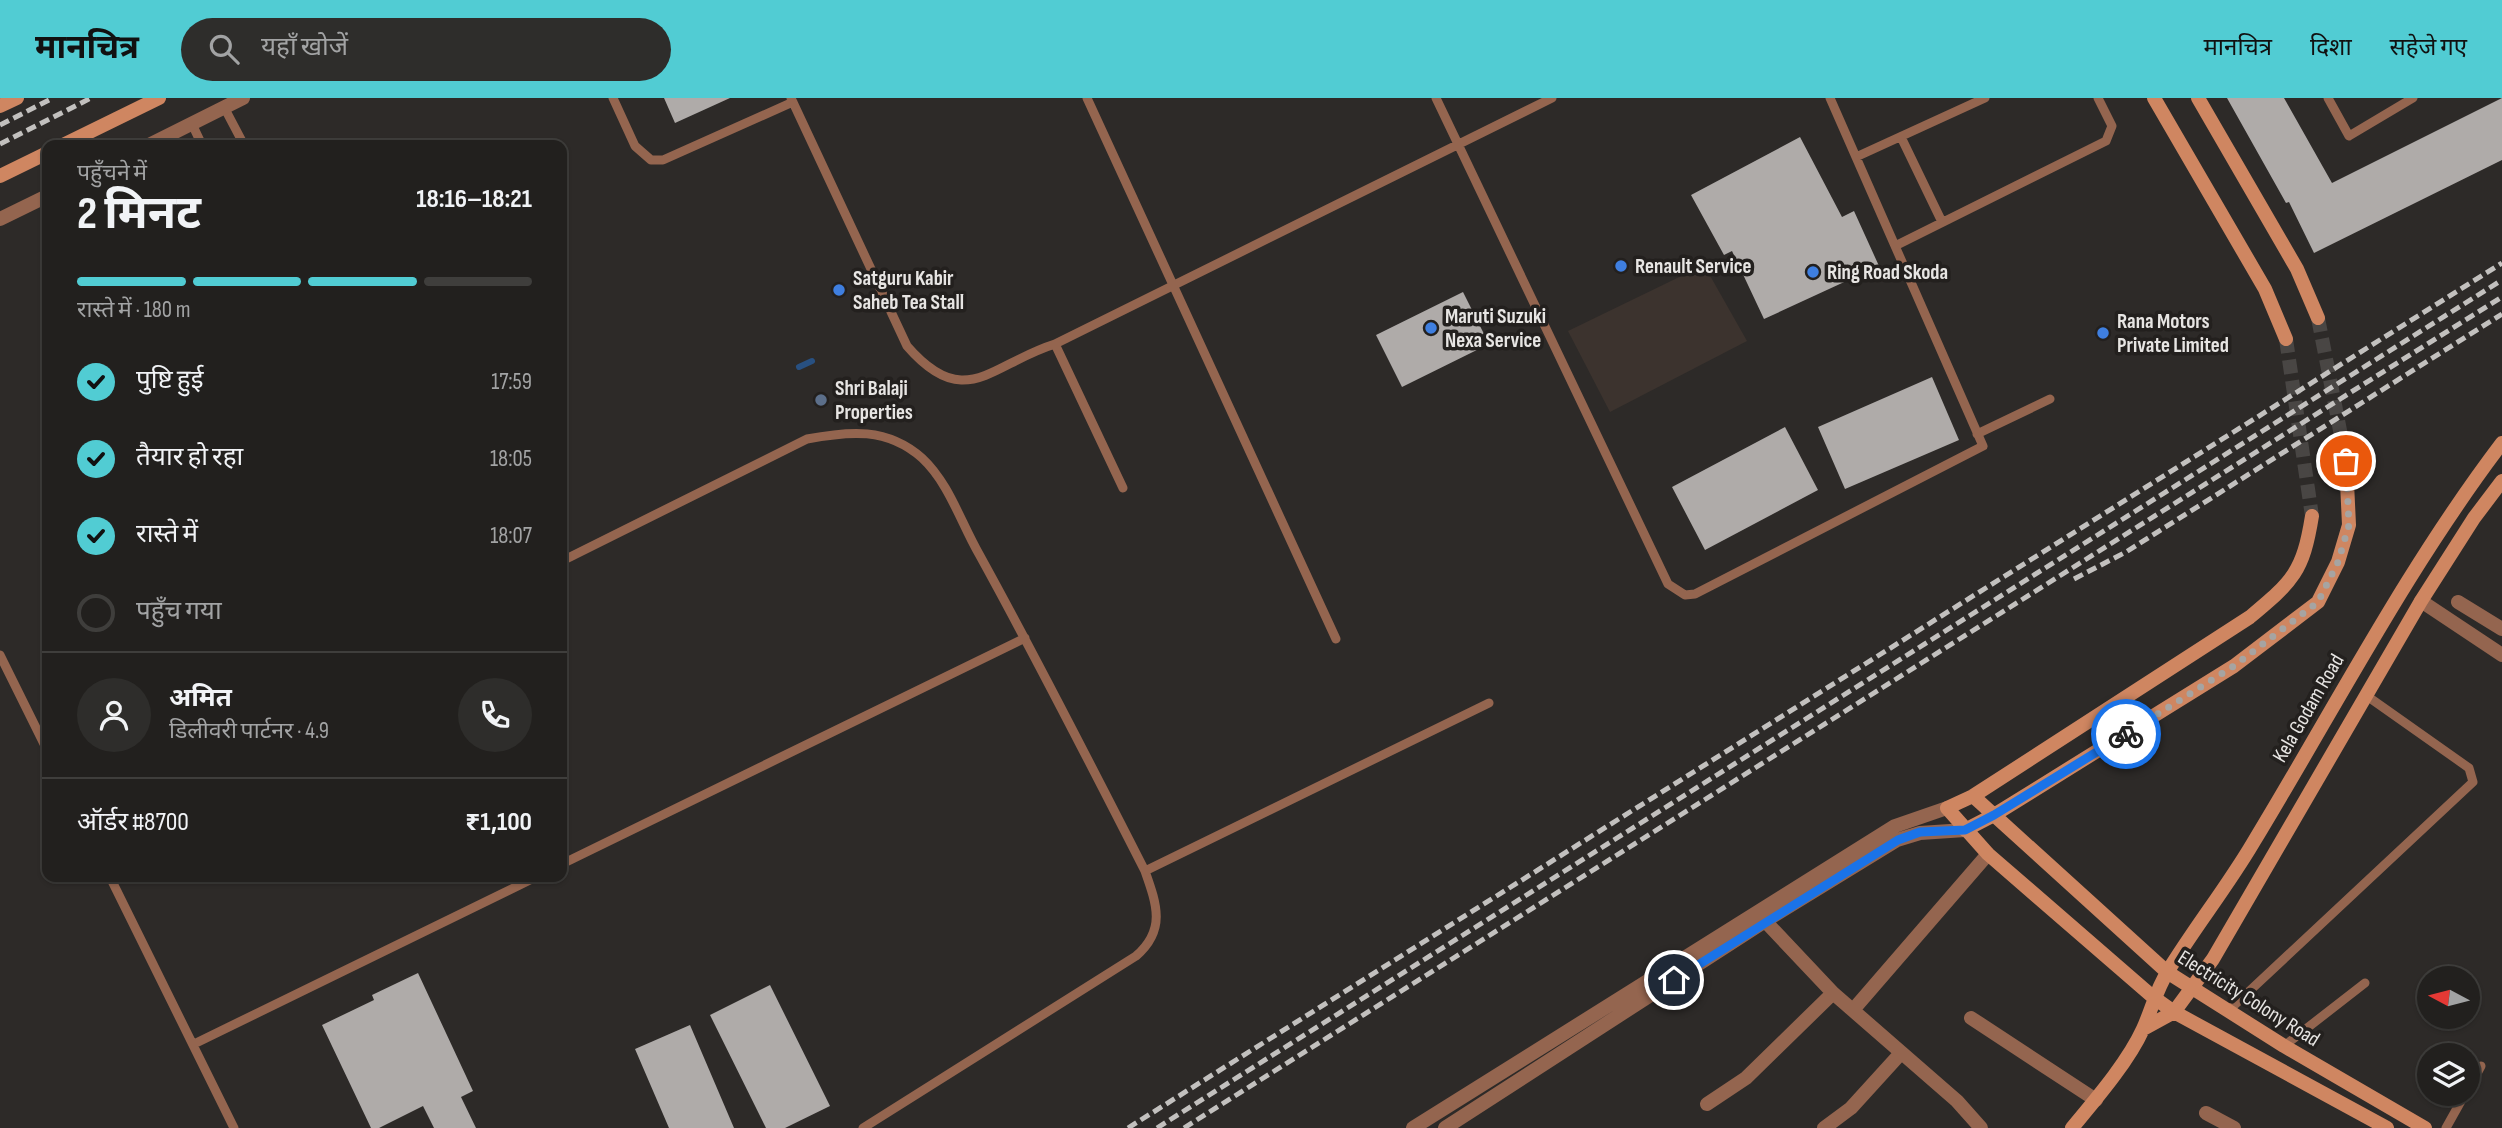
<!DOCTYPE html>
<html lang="hi">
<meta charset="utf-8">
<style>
body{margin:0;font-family:"Sofia Sans Condensed","Noto Sans Devanagari",sans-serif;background:#2e2d2b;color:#f1f3f6;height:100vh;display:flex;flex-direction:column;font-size:26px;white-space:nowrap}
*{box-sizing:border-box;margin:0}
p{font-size:23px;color:#a2a3a4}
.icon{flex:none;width:38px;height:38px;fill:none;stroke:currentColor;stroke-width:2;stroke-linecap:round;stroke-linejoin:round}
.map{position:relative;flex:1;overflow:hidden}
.panel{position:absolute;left:42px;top:42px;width:525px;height:742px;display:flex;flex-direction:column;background:#22201e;border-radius:14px;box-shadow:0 2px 5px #0004,0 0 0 2px #3f3e3c}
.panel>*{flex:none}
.needle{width:46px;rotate:277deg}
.buttons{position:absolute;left:2417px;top:868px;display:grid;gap:14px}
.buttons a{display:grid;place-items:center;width:63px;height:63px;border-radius:50%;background:#22201e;box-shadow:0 2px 5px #0004,0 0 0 2px #3f3e3c;font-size:35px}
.pin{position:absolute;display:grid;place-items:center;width:60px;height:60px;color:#fff;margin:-30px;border:4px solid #fff;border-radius:50%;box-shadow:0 2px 7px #0007}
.courier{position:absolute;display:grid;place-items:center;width:70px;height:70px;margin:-35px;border:5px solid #1a73e8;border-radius:50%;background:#fff;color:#222;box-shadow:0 2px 9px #0007}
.summary em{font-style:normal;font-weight:700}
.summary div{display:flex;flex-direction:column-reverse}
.summary{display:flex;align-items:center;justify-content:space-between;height:119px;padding:0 35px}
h1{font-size:46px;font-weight:700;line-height:52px}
.bar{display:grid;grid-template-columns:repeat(4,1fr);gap:10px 7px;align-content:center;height:84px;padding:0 35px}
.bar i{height:9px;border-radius:5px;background:#3f3e3c}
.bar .selected{background:#51ccd3}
.bar p{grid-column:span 4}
.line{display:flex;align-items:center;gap:18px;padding:0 35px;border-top:2px solid #3f3e3c}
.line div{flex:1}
.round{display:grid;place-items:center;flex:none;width:74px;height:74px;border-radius:37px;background:#2e2d2b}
ol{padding:0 35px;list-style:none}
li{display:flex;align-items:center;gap:21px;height:77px}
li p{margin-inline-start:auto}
li .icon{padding:7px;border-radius:50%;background:#51ccd3;color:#111;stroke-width:4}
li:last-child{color:#a2a3a4}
li i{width:38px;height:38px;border:4px solid #3f3e3c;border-radius:50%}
header{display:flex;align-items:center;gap:42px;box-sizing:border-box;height:98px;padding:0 35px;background:#51ccd3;color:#111}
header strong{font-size:33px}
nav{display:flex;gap:38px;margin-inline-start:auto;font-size:24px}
.search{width:490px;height:63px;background:#2e2d2b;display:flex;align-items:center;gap:18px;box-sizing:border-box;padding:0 24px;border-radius:38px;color:#a2a3a4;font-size:26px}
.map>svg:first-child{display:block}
.built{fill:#3c332e}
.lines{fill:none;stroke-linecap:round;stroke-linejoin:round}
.stream{stroke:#285081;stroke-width:6}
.building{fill:#afaba9}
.secondary-tunnel{stroke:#494644;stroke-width:14;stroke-dasharray:14 7;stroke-linecap:butt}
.lane{stroke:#94654f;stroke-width:9}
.street{stroke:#94654f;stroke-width:14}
.secondary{stroke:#cf8661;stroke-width:14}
.rail{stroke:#c2c0be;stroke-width:5;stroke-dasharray:10 5;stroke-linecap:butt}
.done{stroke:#a6a4a2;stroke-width:7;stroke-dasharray:0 12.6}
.route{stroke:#1a73e8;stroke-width:9}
.shop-dot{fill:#3f7fe0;stroke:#23201e;stroke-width:2.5}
.service-dot{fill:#5c6f8a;stroke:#23201e;stroke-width:2.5}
.labels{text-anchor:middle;stroke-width:7;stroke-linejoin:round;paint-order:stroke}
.poi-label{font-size:21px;font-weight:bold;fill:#e7e5e3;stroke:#23201e;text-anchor:start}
.street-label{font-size:21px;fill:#e7e5e3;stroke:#23201e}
</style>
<header>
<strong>मानचित्र</strong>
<div class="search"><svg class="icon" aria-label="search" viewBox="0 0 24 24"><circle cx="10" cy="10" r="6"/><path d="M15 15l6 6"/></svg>यहाँ खोजें</div>
<nav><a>मानचित्र</a><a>दिशा</a><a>सहेजे गए</a></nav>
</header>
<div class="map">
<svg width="2502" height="1030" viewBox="0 0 2502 1030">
<rect width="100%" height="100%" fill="#2d2a28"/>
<!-- built -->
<path class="built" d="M1704,167L1747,243L1610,314L1568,233Z"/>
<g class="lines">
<!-- stream -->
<path class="stream" d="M799,269L812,263"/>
</g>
<!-- building -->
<path class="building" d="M664,0H730L675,25Z
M2227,0H2284L2332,85L2502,0V62L2314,155L2289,104L2286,105Z
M1800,39L1842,119L1854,113L1879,168L1764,221L1732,153L1724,157L1691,97Z
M1463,194L1489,246L1402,289L1376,237Z
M1932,279L1959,342L1845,391L1818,329Z
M1785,329L1818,392L1705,452L1672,389Z
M418,875L473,993L461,999L476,1030H434L423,1008L379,1030H371L322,927L374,902L372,897Z
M770,887L830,1008L785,1030H766L710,917Z
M690,927L734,1030H669L635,951Z"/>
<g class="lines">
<!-- secondary-tunnel -->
<path class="secondary-tunnel" d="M2318,220L2346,363
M2286,241L2312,418"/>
<!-- lane -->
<path class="lane" d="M613,0L635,48L651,62H663L793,4
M791,0L907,248C965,315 991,266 1055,246L1552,0
M1087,0L1336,541
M1436,0L1668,486L1685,497L1695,496L1983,348L1830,0
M2328,0L2349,38L2413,0
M224,9L244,47
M192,26L202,47
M1901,39L1942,124
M1856,59L1985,0
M1895,148L2106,43L2112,28L2098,0
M1055,246L1123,390
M1977,336L2050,301
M562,463L807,341C849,333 887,329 922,360C949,385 961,425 979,456C1037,561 1091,667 1145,773C1157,807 1166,832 1136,858L863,1030
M0,557L47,652
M562,766L1025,540
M1145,773L1489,605
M110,779L234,1030
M2227,914L2473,684L2469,670L2367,598
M194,946L536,779
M2284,948L2365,885
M2468,992L2481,968
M2446,1030L2465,996"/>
<!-- street -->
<path class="street" d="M149,47L243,0
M0,121L47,98
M2421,503L2502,557
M2458,504L2502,531
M1765,823L1833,895
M1853,912L1988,756
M1971,920L2096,1002
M1707,1006L1746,980L1833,895L1957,1003L1981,1030
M2206,1015L2234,1030
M1413,1030L1895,728L1947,710
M1445,1030L1765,823L1897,742L1920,735L1965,732
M1824,1030L1851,1010L1901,955"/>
<!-- secondary -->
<path class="secondary" d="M2154,0L2265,191L2286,241
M2198,0L2297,171L2318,220
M0,8L17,0
M63,47L159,0
M0,78L47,55
M2312,418C2303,474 2293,483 2250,519L1973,698L1947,710L1988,756L2153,899L2174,914L2387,1030
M1973,698L2167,874L2284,948L2425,1030
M1965,732L1994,717L2234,568L2318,504L2338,464L2349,427L2346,363
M2143,931L2174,914L2213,861L2421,503L2474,420L2502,383
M2072,1030C2096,1001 2128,964 2143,931C2152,911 2156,892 2168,873C2195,829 2227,789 2253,745C2335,610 2407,470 2502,345"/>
<!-- rail -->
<path class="rail" d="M0,27L53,0
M0,46L91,0
M2074,481L2126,454L2502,216
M1128,1030L2502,165
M1157,1030L2502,182
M1184,1030L2502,199"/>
</g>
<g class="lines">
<!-- done -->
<path class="done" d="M2126,636L2234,568L2318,504L2338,464L2349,427L2346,363"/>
<!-- route -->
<path class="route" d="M1674,882L1898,742L1920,734L1965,732L1994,717L2126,636"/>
</g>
<!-- markers -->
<g class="shop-dot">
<circle cx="1621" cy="168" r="7"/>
<circle cx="1813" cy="174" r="7"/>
<circle cx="839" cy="192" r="7"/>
<circle cx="1431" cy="230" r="7"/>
<circle cx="2103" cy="235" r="7"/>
</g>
<circle class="service-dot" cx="821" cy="302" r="7"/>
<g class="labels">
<!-- poi labels -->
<g class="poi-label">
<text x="1635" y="175">Renault Service</text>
<text x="1827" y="181">Ring Road Skoda</text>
<text x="853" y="187">Satguru Kabir<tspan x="853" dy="24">Saheb Tea Stall</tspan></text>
<text x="1445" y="225">Maruti Suzuki<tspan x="1445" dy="24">Nexa Service</tspan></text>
<text x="2117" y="230">Rana Motors<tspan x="2117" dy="24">Private Limited</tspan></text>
<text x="835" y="297">Shri Balaji<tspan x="835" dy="24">Properties</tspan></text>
</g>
<!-- street labels -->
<g class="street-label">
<text transform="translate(2308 610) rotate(-60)" y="7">Kela Godam Road</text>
<text transform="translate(2249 900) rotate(32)" y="7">Electricity Colony Road</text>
</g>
</g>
</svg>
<div class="buttons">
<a><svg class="needle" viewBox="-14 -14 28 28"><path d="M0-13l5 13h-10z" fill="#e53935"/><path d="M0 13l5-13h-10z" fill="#a2a3a4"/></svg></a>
<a><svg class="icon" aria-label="layers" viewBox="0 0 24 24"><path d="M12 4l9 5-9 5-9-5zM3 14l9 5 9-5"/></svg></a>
</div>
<div class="pin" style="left:2346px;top:363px;background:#ea580c"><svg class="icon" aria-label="bag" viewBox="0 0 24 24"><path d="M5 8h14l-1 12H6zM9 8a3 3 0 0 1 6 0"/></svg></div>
<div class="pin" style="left:1674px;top:882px;background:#1f2937"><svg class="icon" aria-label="home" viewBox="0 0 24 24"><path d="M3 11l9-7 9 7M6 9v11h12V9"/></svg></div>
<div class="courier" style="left:2126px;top:636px"><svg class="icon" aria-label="bike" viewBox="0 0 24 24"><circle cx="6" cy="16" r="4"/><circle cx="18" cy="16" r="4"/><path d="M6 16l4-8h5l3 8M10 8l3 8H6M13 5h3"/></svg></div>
<section class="panel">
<div class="summary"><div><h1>2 मिनट</h1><p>पहुँचने में</p></div><em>18:16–18:21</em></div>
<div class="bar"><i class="selected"></i><i class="selected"></i><i class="selected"></i><i></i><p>रास्ते में · 180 m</p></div>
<ol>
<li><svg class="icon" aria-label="check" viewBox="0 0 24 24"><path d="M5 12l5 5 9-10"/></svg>पुष्टि हुई<p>17:59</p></li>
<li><svg class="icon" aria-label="check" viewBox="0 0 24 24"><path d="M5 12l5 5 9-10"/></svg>तैयार हो रहा<p>18:05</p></li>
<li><svg class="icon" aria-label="check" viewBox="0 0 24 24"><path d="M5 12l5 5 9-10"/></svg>रास्ते में<p>18:07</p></li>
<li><i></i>पहुँच गया</li>
</ol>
<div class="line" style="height:126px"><a class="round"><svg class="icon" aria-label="person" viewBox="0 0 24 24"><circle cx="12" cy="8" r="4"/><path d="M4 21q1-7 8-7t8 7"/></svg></a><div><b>अमित</b><p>डिलीवरी पार्टनर · 4.9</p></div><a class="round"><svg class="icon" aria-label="phone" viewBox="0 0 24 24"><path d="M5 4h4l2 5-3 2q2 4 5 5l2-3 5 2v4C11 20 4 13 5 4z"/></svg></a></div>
<div class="line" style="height:91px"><div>ऑर्डर #8700</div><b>₹1,100</b></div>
</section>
</div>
